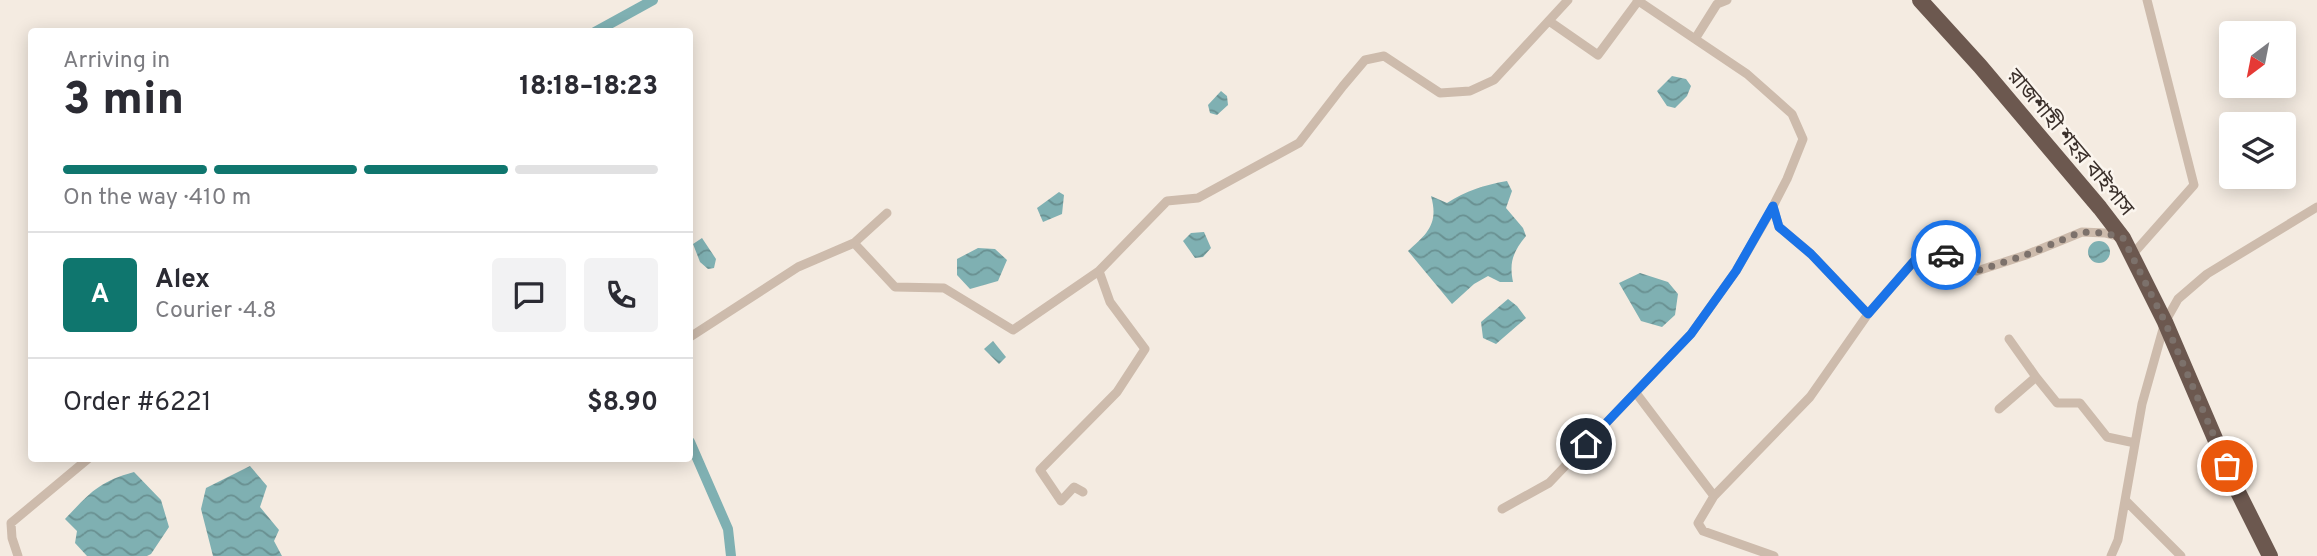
<!DOCTYPE html>
<meta charset="utf-8">
<style>
body{margin:0;font-family:Overpass,"Noto Sans Bengali",sans-serif;background:#f2f2f3;color:#2b2b33;height:100vh;display:flex;flex-direction:column;font-size:26px;white-space:nowrap}
*{box-sizing:border-box;margin:0}
p{font-size:23px;color:#7c7c81}
.icon{flex:none;width:38px;height:38px;fill:none;stroke:currentColor;stroke-width:2;stroke-linecap:round;stroke-linejoin:round}
.map{position:relative;flex:1;overflow:hidden}
.side{position:absolute;left:28px;top:28px;width:665px;height:434px;display:flex;flex-direction:column;background:#fff;border-radius:7px;box-shadow:0 4px 18px #0003}
.side>*{flex:none}
.needle{width:46px;rotate:212deg}
.controls{position:absolute;left:2219px;top:21px;display:grid;gap:14px}
.controls a{display:grid;place-items:center;width:77px;height:77px;border-radius:7px;background:#fff;box-shadow:0 4px 18px #0003;font-size:35px}
.pin{position:absolute;display:grid;place-items:center;width:60px;height:60px;color:#fff;margin:-30px;border:4px solid #fff;border-radius:50%;box-shadow:0 2px 7px #0007}
.courier{position:absolute;display:grid;place-items:center;width:70px;height:70px;margin:-35px;border:5px solid #1a73e8;border-radius:50%;background:#fff;color:#222;box-shadow:0 2px 9px #0007}
.headline em{font-style:normal;font-weight:800}
.headline div{display:flex;flex-direction:column-reverse}
.headline{display:flex;align-items:center;justify-content:space-between;height:119px;padding:0 35px}
h1{font-size:46px;font-weight:800;line-height:52px}
.bar{display:grid;grid-template-columns:repeat(4,1fr);gap:10px 7px;align-content:center;height:84px;padding:0 35px}
.bar i{height:9px;border-radius:5px;background:#e1e1e2}
.bar .on{background:#0f766e}
.bar p{grid-column:span 4}
.line{display:flex;align-items:center;gap:18px;padding:0 35px;border-top:2px solid #e1e1e2}
.line div{flex:1}
.round{display:grid;place-items:center;flex:none;width:74px;height:74px;border-radius:7px;background:#f2f2f3}
.map>svg:first-child{display:block}
.water{fill:url(#water-waves)}
.lines{fill:none;stroke-linecap:round;stroke-linejoin:round}
.canal{stroke:#7fb0b2;stroke-width:10}
.minor{stroke:#cdbbac;stroke-width:9}
.trunk{stroke:#6c584f;stroke-width:16}
.done{stroke:#7c716b;stroke-width:7;stroke-dasharray:0 12.6}
.route{stroke:#1a73e8;stroke-width:9}
.labels{text-anchor:middle;stroke-width:5;stroke-linejoin:round;paint-order:stroke}
.street-label{font-size:21px;fill:#3b302b;stroke:#fbf5ee}
</style>
<div class="map">
<svg width="2317" height="556" viewBox="0 0 2317 556">
<defs>
<pattern id="water-waves" width="16" height="10" patternUnits="userSpaceOnUse" patternTransform="scale(1.75)"><rect width="16" height="10" fill="#7fb0b2"/><path d="M0 5q4-4 8 0t8 0" fill="none" stroke="#699091"/></pattern>
</defs>
<rect width="100%" height="100%" fill="#f4ebe1"/>
<!-- water -->
<path class="water" d="M1672,76L1686,79L1691,86L1687,96L1675,108L1667,106L1657,91Z
M1221,91L1227,96L1228,105L1217,115L1210,113L1208,105Z
M1507,181L1512,191L1506,208L1523,228L1526,236C1513,252 1509,262 1513,282H1500L1488,276L1474,284L1452,304L1408,251C1427,234 1439,224 1431,196L1447,203C1466,191 1484,185 1507,181Z
M1059,192L1064,195L1062,214L1043,222L1037,208Z
M1204,232L1211,248L1203,257L1195,258L1183,241L1191,233Z
M702,238L716,259L714,268L708,269L700,262L693,244Z
M2088 252a11 11 0 1 1 22 0a11 11 0 1 1-22 0Z
M978,248L995,249L1007,260L998,281L970,289L957,275V259Z
M1640,273L1668,282L1678,294L1675,315L1662,327L1641,321L1619,283Z
M1508,299L1517,306L1526,318L1496,344L1483,338L1481,322Z
M993,341L1006,357L999,364L984,349Z
M250,466L267,486L260,507L279,530L274,541L282,556H213L201,509L206,488Z
M134,472L161,500L169,527L151,554L147,556H87L75,543L77,531L65,519C90,493 98,482 134,472Z"/>
<g class="lines">
<!-- canal -->
<path class="canal" d="M595,32L653,0
M690,442L728,529L731,556"/>
<!-- minor -->
<path class="minor" d="M1549,21L1598,55L1638,1
M1695,39L1717,4L1727,0
M1773,207L1779,227L1811,254L1868,314
M854,243L887,213
M2132,255L2194,185L2147,0
M690,337L798,267L854,243L895,287L944,288L1013,330L1099,271L1167,201L1198,198L1299,143L1343,86L1365,60L1384,56L1440,93L1470,91L1494,80L1568,0
M2009,339L2036,377
M1636,393L1714,496L1698,523L1703,531L1774,556
M1999,409L2036,377L2057,403H2080L2107,437L2135,443
M1083,492L1074,487L1061,501L1040,470L1117,392L1145,349L1110,302L1099,271
M1714,496L1810,397L1868,314L1928,245L1977,271L2026,255L2082,232L2105,233L2120,237
M2125,500L2181,556
M1502,509L1549,483L1691,334L1736,271L1769,214L1787,179L1803,139L1792,114L1747,74L1637,0
M18,556L12,538L11,523L89,458
M2111,556L2118,540L2142,404L2165,322L2178,299L2207,274L2317,207"/>
<!-- trunk -->
<path class="trunk" d="M1920,0L1980,66L2100,208L2123,238L2165,322L2237,490L2270,556"/>
</g>
<g class="lines">
<!-- done -->
<path class="done" d="M1946,255L1977,271L2026,255L2081,232L2105,233L2123,238L2165,322L2227,466"/>
<!-- route -->
<path class="route" d="M1586,444L1691,334L1736,271L1773,206L1779,227L1811,254L1868,314L1928,245L1946,255"/>
</g>
<g class="labels">
<!-- street labels -->
<g class="street-label">
<text transform="translate(2071 142) rotate(50)" y="7">রাজশাহী শহর বাইপাস</text>
</g>
</g>
</svg>
<div class="controls">
<a><svg class="needle" viewBox="-14 -14 28 28"><path d="M0-13l5 13h-10z" fill="#e53935"/><path d="M0 13l5-13h-10z" fill="#7c7c81"/></svg></a>
<a><svg class="icon" aria-label="layers" viewBox="0 0 24 24"><path d="M12 4l9 5-9 5-9-5zM3 14l9 5 9-5"/></svg></a>
</div>
<div class="pin" style="left:2227px;top:466px;background:#ea580c"><svg class="icon" aria-label="bag" viewBox="0 0 24 24"><path d="M5 8h14l-1 12H6zM9 8a3 3 0 0 1 6 0"/></svg></div>
<div class="pin" style="left:1586px;top:444px;background:#1f2937"><svg class="icon" aria-label="home" viewBox="0 0 24 24"><path d="M3 11l9-7 9 7M6 9v11h12V9"/></svg></div>
<div class="courier" style="left:1946px;top:255px"><svg class="icon" aria-label="car" viewBox="0 0 24 24"><path d="M5 17H2v-5l4-1 3-4h7l3 4 3 1v5h-3M9 17h6M6 11h13"/><circle cx="7" cy="17" r="2"/><circle cx="17" cy="17" r="2"/></svg></div>
<section class="side">
<div class="headline"><div><h1>3 min</h1><p>Arriving in</p></div><em>18:18–18:23</em></div>
<div class="bar"><i class="on"></i><i class="on"></i><i class="on"></i><i></i><p>On the way · 410 m</p></div>
<div class="line" style="height:126px"><b class="round" style="background:#0f766e;color:#fff">A</b><div><b>Alex</b><p>Courier · 4.8</p></div><a class="round"><svg class="icon" aria-label="chat" viewBox="0 0 24 24"><path d="M4 5h16v11H9l-5 4z"/></svg></a><a class="round"><svg class="icon" aria-label="phone" viewBox="0 0 24 24"><path d="M5 4h4l2 5-3 2q2 4 5 5l2-3 5 2v4C11 20 4 13 5 4z"/></svg></a></div>
<div class="line" style="height:91px"><div>Order #6221</div><b>$8.90</b></div>
</section>
</div>
